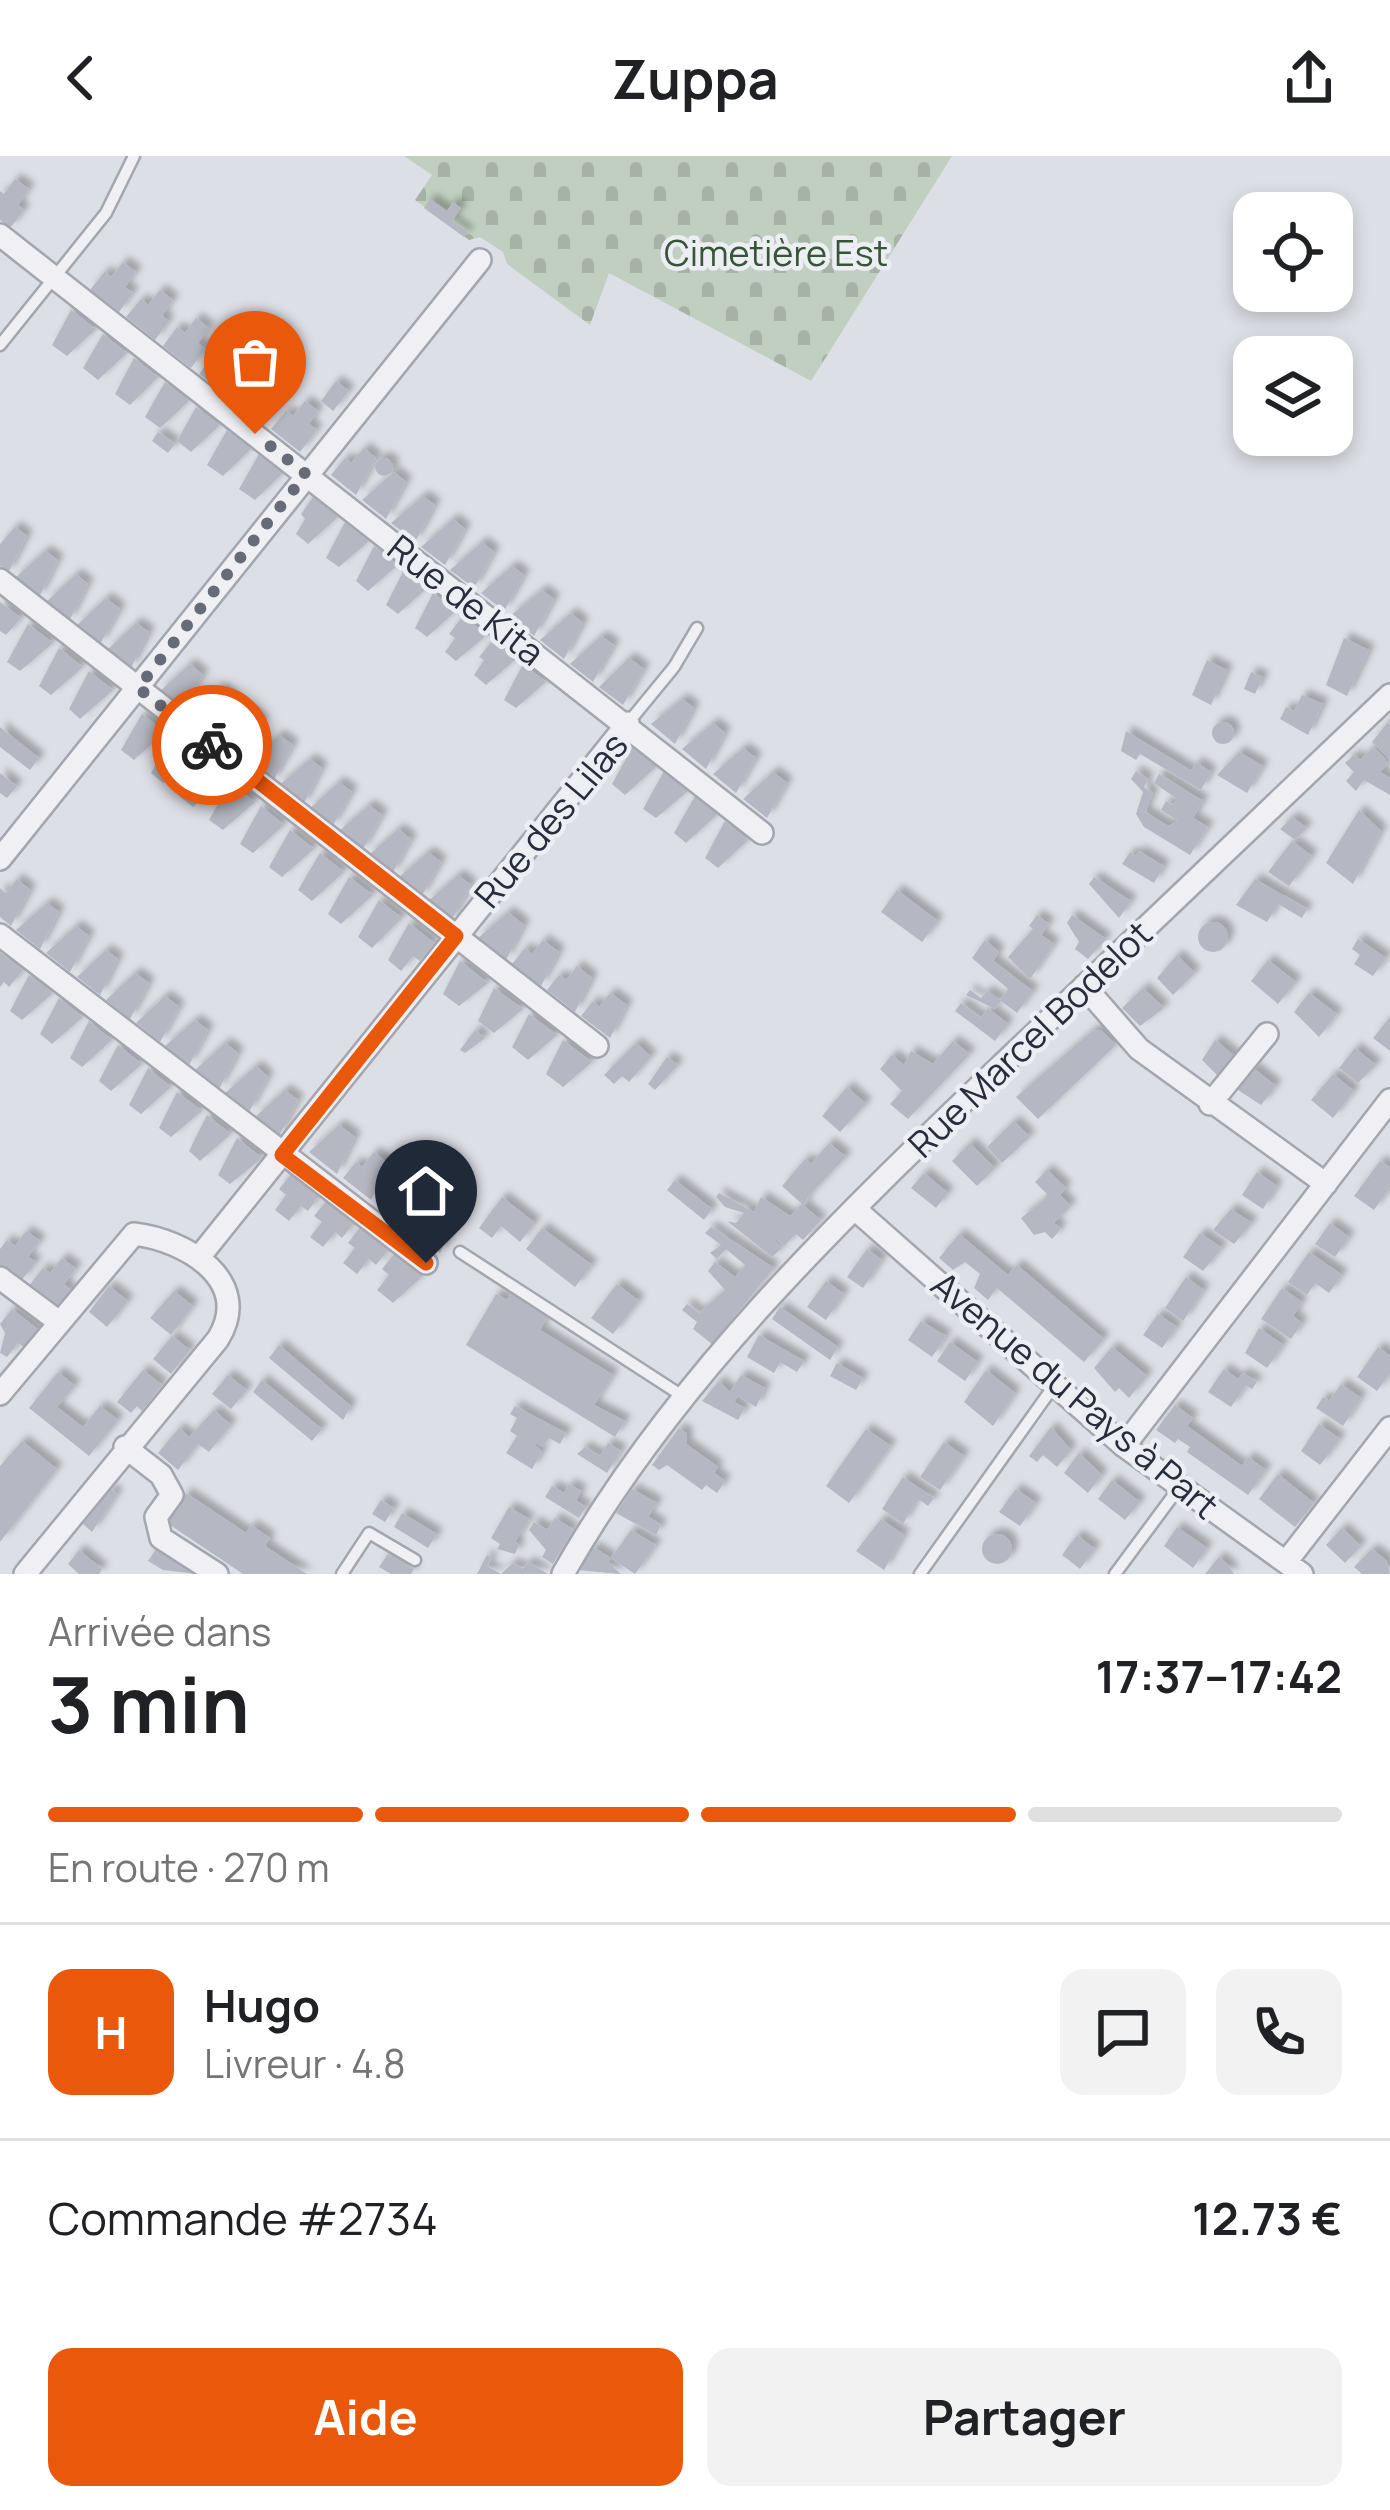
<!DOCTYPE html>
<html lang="fr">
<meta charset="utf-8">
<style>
body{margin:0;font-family:Manrope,sans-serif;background:#f2f2f2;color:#202124;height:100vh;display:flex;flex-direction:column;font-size:45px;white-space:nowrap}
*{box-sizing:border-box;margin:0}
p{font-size:39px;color:#757577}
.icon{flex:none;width:66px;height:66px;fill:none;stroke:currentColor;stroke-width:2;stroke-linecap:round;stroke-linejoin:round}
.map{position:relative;height:1418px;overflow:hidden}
.drawer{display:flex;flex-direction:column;background:#fff;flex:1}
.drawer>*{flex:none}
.fabs{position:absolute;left:1233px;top:36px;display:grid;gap:24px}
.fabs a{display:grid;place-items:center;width:120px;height:120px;border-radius:24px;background:#fff;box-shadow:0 6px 18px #0003;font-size:60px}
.pin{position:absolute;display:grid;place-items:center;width:102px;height:102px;color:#fff;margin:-123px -51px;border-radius:50% 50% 50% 0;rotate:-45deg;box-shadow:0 0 12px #0007}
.pin .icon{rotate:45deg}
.courier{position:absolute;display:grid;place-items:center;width:120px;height:120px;margin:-60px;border:9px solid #ea580c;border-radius:50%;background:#fff;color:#222;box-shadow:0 3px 15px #0007}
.headline em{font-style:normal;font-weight:700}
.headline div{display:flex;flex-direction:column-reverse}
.headline{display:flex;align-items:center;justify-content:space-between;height:204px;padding:0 48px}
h1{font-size:78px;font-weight:700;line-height:90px}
.bar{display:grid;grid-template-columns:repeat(4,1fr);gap:18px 12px;align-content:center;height:144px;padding:0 48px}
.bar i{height:15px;border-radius:9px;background:#e0e0e0}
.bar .on{background:#ea580c}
.bar p{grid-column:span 4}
.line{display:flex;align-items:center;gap:30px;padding:0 48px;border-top:3px solid #e0e0e0}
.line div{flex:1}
.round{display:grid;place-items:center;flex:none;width:126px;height:126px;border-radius:24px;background:#f2f2f2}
.button{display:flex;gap:24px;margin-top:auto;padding:24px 48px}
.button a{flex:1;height:138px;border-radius:24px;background:#ea580c;color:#fff;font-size:48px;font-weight:700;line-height:138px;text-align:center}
.button a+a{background:#f2f2f2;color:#202124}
header{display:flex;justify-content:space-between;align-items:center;height:156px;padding:0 48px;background:#fff;font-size:54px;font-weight:700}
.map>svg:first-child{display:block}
.cemetery{fill:url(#cemetery-stones)}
.building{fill:#b5b8c2;filter:url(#shadow)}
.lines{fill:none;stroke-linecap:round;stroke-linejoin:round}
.service-casing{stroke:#a3a6af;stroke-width:15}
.minor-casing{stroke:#a3a6af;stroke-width:26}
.service{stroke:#f0f0f4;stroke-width:10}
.minor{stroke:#f0f0f4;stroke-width:21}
.done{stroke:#676b77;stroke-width:12;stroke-dasharray:0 21.6}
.route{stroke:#ea580c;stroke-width:15}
.labels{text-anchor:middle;stroke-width:9;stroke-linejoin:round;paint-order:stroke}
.park-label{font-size:36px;fill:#375537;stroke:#eceef3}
.street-label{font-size:36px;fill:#282c3b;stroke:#eceef3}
</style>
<header><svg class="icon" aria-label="back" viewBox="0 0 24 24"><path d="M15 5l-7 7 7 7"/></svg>Zuppa<svg class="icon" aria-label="share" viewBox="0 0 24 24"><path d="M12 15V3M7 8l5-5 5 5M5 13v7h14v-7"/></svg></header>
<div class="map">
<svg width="1390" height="1418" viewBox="0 0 1390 1418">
<defs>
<pattern id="cemetery-stones" width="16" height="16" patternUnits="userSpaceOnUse" patternTransform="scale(3)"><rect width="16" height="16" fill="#c0cfbf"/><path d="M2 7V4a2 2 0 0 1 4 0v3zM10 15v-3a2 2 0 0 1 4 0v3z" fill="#a5b2a5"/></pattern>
<filter id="shadow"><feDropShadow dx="6" dy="-6" stdDeviation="3" flood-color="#0004"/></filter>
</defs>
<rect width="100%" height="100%" fill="#dddfe6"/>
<!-- cemetery -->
<path class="cemetery" d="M404,0H952L811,225L609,117L590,169L507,108L503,96L480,81L469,84L415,44L432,19Z"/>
<!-- building -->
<path class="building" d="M15,23L29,33L18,49L24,54L10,72L0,64V35L4,38Z
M430,43L447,55L453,46L461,52L452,65L468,76L464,81L424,52Z
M123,106L136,116L125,131L133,137L119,156L90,134L105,115L111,121Z
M160,134L173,144L162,160L169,165L155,184L126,161L141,143L148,149Z
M71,154L96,173L67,200L52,189Z
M196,162L209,172L198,187L205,193L191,212L163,190L177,171L185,177Z
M103,178L127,197L98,224L83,212Z
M233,190L245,200L234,215L242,221L227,239L199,218L214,199L221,205Z
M134,202L158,221L130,249L115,238Z
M269,218L281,227L270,243L278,249L263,267L236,245L250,227L257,233Z
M336,225L349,235L333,255L321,245Z
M165,226L189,245L160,272L145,261Z
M305,245L318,255L309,268L317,274L300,296L271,273L286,255L293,260Z
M196,251L220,269L191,296L177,285Z
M227,274L251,293L223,320L207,309Z
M158,276L175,288L168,297L152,285Z
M364,292L376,302L356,339L331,319L345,302L351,307Z
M259,298L283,317L255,344L239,333Z
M375 311a9 9 0 1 1 18 0a9 9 0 1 1-18 0Z
M394,316L406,326L386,363L362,344Z
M423,340L435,349L415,386L391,367Z
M313,341L338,361L308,388L296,378L305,363L301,358Z
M453,363L465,373L445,409L421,391Z
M345,366L369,385L339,411L326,402Z
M15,371L27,380L8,417L0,410V388Z
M482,386L494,396L474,432L450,414Z
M374,390L398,409L368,435L356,425Z
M45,395L58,404L39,441L15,422Z
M512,410L524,419L504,455L481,437Z
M404,414L427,432L398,458L386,449Z
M76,418L88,428L69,465L46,446Z
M542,434L554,443L534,480L510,460Z
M433,437L456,455L427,481L415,472Z
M106,442L120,453L100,488L76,470Z
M0,446L21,462L6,479L0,475Z
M571,457L583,467L564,503L540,484Z
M463,460L487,479L456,505L445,496L455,482L449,478Z
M136,467L149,476L131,512L107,494Z
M28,468L53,487L20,515L7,506Z
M601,480L614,489L593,526L570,508Z
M1344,482L1369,494L1347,540L1326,529Z
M493,484L516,503L486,529L474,519L484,504L479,501Z
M59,492L83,511L51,539L39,530Z
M629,502L644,513L623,549L599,531Z
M1207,504L1227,514L1211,549L1192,539Z
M190,508L203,519L182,554L159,536Z
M523,508L546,526L516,552L504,544Z
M89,515L113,534L80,563L69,553Z
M1251,516L1263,521L1255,538L1244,533Z
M220,532L233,542L213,578L189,559Z
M1302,539L1323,548L1308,579L1280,563L1286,551L1294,555Z
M682,543L694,552L675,588L651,568Z
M250,555L262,566L243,602L219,583Z
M142,558L165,576L134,604L121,594Z
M1212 577a11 11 0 1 1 22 0a11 11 0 1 1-22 0Z
M1388,566L1390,569V604L1372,586Z
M713,567L725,577L706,613L682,593Z
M0,571L39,602L30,614L0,591Z
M1126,575L1191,615L1196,606L1211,616L1201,634L1140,598L1136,604L1121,595Z
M279,579L293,589L273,625L249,606Z
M172,580L195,599L163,627L151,617Z
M633,590L657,610L625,639L612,628Z
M1373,591L1385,602L1387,609L1380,616L1390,622V639L1364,624L1356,635L1346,625L1354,616L1345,607L1354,599L1360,604Z
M743,592L756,602L736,637L713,618Z
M1239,596L1263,610L1247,637L1217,619Z
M201,603L224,622L193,651L179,640Z
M310,603L322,612L303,649L278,630Z
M664,615L688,635L656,662L643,653Z
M1136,615L1148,623L1144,631L1153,637L1145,656L1168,670L1178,665L1161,654L1166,645L1173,649L1177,643L1154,627L1159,618L1203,645L1193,662L1208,671L1190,699L1144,671L1136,658L1143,636L1131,623Z
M773,616L787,627L767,662L743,643Z
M0,617L17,630L7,642L0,637Z
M339,626L352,636L332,671L309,653Z
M230,627L255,646L223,674L209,664Z
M695,640L717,659L686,687L674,677Z
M369,649L382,659L362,695L338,676Z
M261,650L284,669L253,697L240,688Z
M1359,654L1381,675L1353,728L1326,707Z
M1292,661L1307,672L1295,684L1280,673Z
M725,665L748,684L718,712L705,702Z
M398,673L411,683L392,718L368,700Z
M290,674L314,693L282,721L269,711Z
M1292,685L1312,700L1289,730L1268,716Z
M1139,695L1164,710L1154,727L1122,708L1130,696L1136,700Z
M428,696L441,706L421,741L397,723Z
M320,697L344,716L312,745L298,734Z
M458,719L471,729L451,765L427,746Z
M349,721L373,739L341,768L328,758Z
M1094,721L1131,745L1119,762L1089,728Z
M17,723L30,734L11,770L0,761V732L6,737Z
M1255,723L1307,753L1302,762L1278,748L1267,766L1236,749Z
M897,734L938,765L922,786L881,756Z
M379,744L402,762L372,792L358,781Z
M47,747L59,756L40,793L16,774Z
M508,756L524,769L506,804L478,782Z
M1037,759L1049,768L1041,779L1054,788L1030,823L1008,801L1033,773L1029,770Z
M1072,759L1106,783L1088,803L1075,793L1079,786L1067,767Z
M1198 781a15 15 0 1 1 30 0a15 15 0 1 1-30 0Z
M409,767L434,787L420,805L413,800L401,815L388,804Z
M76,770L89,780L70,816L46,797Z
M1358,783L1386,802L1373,820L1354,808L1360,799L1352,793Z
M543,784L559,796L541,830L512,808L525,792L532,798Z
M985,784L999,796L993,805L1033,835L1017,857L1001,845L995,853L966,839L970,834L981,842L987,835L1000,844L1008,833L972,802Z
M106,794L118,803L100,839L77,821Z
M0,796L23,814L9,831L4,826L0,831Z
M1177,799L1195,817L1173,839L1157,822Z
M1268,804L1296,826L1278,848L1251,825Z
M460,805L488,827L459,850L443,838Z
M577,810L592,822L575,856L547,834L559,819L566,824Z
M135,817L149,827L130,863L106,844Z
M29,819L53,837L22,864L10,855Z
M494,832L523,853L494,877L478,865Z
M1143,832L1164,852L1140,870L1122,852Z
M610,837L627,849L610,882L581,860L593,845L599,851Z
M1309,837L1337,858L1319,881L1294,856Z
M165,840L179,851L160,886L136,867Z
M59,842L83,861L52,888L40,878Z
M961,847L981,862L988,852L1008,868L995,885L955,855Z
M529,858L557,879L528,904L512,891Z
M1390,861V895L1373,882Z
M195,864L208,874L189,909L165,890Z
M89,865L112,884L82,911L70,902Z
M475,874L485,882L465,897L460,894Z
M1101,874L1116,889L1038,963L1016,941L1092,875Z
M563,884L592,906L563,931L546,918Z
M1215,884L1236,901L1220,922L1202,904Z
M953,885L970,898L908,963L890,948L902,935L880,913L892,899L904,909L911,895L933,908Z
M225,887L238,897L219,933L195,914Z
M636,887L651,901L629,926L622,920L614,928L604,919Z
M118,889L142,908L111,935L99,925Z
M1355,892L1376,909L1358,927L1339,912Z
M667,901L678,909L655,934L648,928Z
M256,910L268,921L249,956L225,937Z
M1252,911L1276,930L1261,949L1235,932Z
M148,912L171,931L141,958L129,949Z
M1333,918L1354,935L1333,962L1311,944Z
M847,931L866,948L840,976L822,960Z
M285,934L298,944L279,980L255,961Z
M177,936L202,955L171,981L159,972Z
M207,959L231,978L200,1005L189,995Z
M1014,965L1030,981L1002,1007L987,991Z
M339,969L355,981L337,1018L309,996Z
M237,982L262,1002L230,1028L218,1019Z
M829,987L846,1001L808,1041L804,1050L821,1064L803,1084L796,1078L784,1090L765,1074L782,1092L772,1101L727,1065L736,1067L744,1057L725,1051L716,1041L719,1037L754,1056L761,1041L790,1060L802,1048L782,1030L805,1003L811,1008Z
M970,987L995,1012L977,1030L952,1005Z
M374,996L389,1008L371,1044L343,1022L356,1006L362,1011Z
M1380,1005L1390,1011V1031L1374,1054L1354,1040Z
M1047,1014L1066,1032L1060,1039L1071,1050L1054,1067L1061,1073L1052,1083L1045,1076L1034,1079L1021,1062L1044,1044L1047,1038L1035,1026Z
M1257,1016L1277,1030L1263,1053L1242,1039Z
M924,1017L948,1037L936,1052L911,1032Z
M291,1018L319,1040L308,1055L301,1050L289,1065L275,1054L286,1039L279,1033Z
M407,1022L423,1034L406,1070L377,1048Z
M675,1024L712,1053L704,1064L667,1034Z
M502,1041L535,1067L520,1086L501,1070L492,1082L479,1072Z
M326,1045L354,1067L342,1082L335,1076L323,1091L310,1081L322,1066L314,1060Z
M442,1049L458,1061L440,1097L411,1074L424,1059L431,1064Z
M1231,1053L1252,1067L1234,1088L1213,1074Z
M1330,1067L1349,1081L1335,1101L1315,1088Z
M360,1071L389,1093L376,1109L369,1103L357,1118L343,1107L355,1092L348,1087Z
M711,1071L774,1112L712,1188L693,1173L697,1166L682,1154L687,1148L699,1157L725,1134L708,1115L715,1106L735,1121L745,1109L726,1093L717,1103L710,1097L721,1089L705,1077Z
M542,1072L592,1109L575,1131L526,1093Z
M26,1075L40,1085L28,1101L36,1106L21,1125L0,1109V1093L7,1084L15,1090Z
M1200,1077L1222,1092L1203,1115L1183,1101Z
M959,1078L1008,1119L1017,1109L1104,1183L1084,1206L997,1132L988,1144L974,1132L980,1118L965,1106L953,1114L939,1102Z
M867,1093L882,1104L863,1132L847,1121Z
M1309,1096L1342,1119L1329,1137L1315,1127L1307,1139L1288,1126Z
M395,1097L424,1119L393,1147L377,1134L389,1119L382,1113Z
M62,1102L76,1113L64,1128L72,1135L57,1153L28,1131L43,1112L50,1117Z
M1186,1121L1204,1134L1183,1165L1165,1152Z
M826,1125L844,1138L826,1164L807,1151Z
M617,1128L639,1145L613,1178L591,1162Z
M109,1130L128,1145L107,1171L89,1156Z
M1282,1132L1302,1146L1293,1160L1302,1167L1291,1183L1261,1163Z
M174,1135L193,1150L171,1179L150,1162Z
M496,1138L507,1144L511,1138L548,1160L540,1174L613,1219L594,1249L625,1265L615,1281L466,1189Z
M780,1151L838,1191L830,1204L772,1163Z
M12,1153L40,1175L26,1193L18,1187L7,1201L0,1197L5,1177L0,1168Z
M1158,1158L1177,1171L1162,1192L1143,1179Z
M921,1165L946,1180L932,1201L908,1184Z
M1259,1172L1283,1189L1267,1212L1245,1197Z
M759,1179L804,1205L797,1216L780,1206L774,1217L747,1201Z
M172,1180L190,1194L171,1218L153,1203Z
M950,1186L978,1206L965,1225L937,1205Z
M279,1189L351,1250L343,1264L269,1202Z
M1112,1191L1147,1220L1129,1242L1119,1232L1115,1236L1094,1212Z
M1378,1191L1390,1200V1217L1377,1235L1357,1221Z
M837,1207L863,1222L856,1234L830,1220Z
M1224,1213L1238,1223L1243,1217L1257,1226L1252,1233L1246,1229L1231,1251L1208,1236Z
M143,1214L162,1229L142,1255L137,1250L131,1257L117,1246Z
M986,1214L1015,1237L993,1270L964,1246Z
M58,1216L75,1230L57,1251L83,1271L100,1250L118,1264L89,1300L29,1252Z
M228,1219L247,1234L231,1253L212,1238Z
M741,1219L765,1232L756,1251L738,1240L734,1246L745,1252L738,1264L702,1245L719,1225L730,1236Z
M262,1224L322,1273L312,1285L253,1236Z
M1341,1228L1361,1242L1343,1270L1316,1252L1323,1241L1329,1245Z
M1175,1249L1193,1262L1187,1270L1242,1310L1248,1301L1266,1314L1248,1339L1187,1296L1190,1291L1178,1283L1175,1287L1156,1274Z
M515,1250L566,1277L560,1288L549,1282L543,1291L532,1285L542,1296L532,1313L506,1297L517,1280L510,1275L517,1262L510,1258Z
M214,1254L231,1269L209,1296L198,1288L178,1314L158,1297L179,1272L189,1281Z
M1319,1268L1340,1283L1320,1309L1301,1295Z
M1051,1271L1071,1294L1057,1311L1043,1299L1037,1306L1029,1300Z
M679,1272L687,1278L686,1288L718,1311L714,1317L725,1325L717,1337L706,1329L702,1334L667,1309L659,1314L652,1309Z
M866,1273L891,1290L849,1347L826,1330Z
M22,1285L57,1313L0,1386V1310Z
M944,1286L964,1300L940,1334L920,1321Z
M608,1287L621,1295L607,1317L577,1298L585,1291L600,1300Z
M1079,1297L1102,1319L1088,1337L1064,1317Z
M1278,1318L1314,1347L1295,1371L1259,1343Z
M903,1321L934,1342L928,1350L920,1344L914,1349L903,1368L882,1353Z
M1112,1324L1140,1346L1125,1364L1098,1343Z
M569,1328L581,1335L576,1345L586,1351L579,1362L545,1341L552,1330L564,1337Z
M111,1333L117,1338L92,1376L83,1368Z
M632,1333L657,1347L648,1361L661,1369L656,1379L616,1357Z
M1016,1333L1036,1347L1020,1370L999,1356Z
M186,1337L246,1377L251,1369L270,1382L265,1390L307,1418H243L167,1367Z
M381,1344L394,1352L385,1366L372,1358Z
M509,1351L529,1363L515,1386L519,1389L515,1398L497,1393L500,1388L491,1382Z
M402,1357L437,1378L428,1392L394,1371Z
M555,1362L573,1373L553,1408L542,1401L546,1394L529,1374L534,1366L547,1374Z
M881,1363L904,1379L884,1414L856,1395Z
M1177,1371L1207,1392L1193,1412L1164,1390Z
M1342,1372L1361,1390L1345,1407L1326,1389Z
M631,1374L656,1389L635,1418L611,1402Z
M982 1393a15 15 0 1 1 30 0a15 15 0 1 1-30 0Z
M1077,1379L1095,1393L1080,1413L1062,1399Z
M593,1391L611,1402L608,1406L621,1418L577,1414Z
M157,1392L186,1411L197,1418L163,1414L148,1405Z
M1372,1393L1386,1404L1390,1418H1362L1354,1411Z
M79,1394L102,1413L99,1418H79L68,1408Z
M388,1398L414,1413L411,1418H391L379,1411Z
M487,1399L492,1402L487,1410L501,1418L513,1407L523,1413L528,1406L548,1418H477Z
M1219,1401L1229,1410L1234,1418H1205Z"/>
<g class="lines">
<!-- service casing -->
<g class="service-casing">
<path id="service" d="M0,189L106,57L134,0
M628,567L674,511L697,472
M460,1096L684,1241
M342,1418L369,1377L415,1404
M920,1418L1053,1231
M1115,1418L1178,1333"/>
</g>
<!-- minor casing -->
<g class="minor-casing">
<path id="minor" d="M0,79L762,677
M0,424L597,890
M0,703L480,104
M0,779L426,1107
M1084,830L1139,893L1326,1028
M1210,948L1267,878
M855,1053L1124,1290L1302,1418
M200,1100L628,567
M0,1122L59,1166
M0,1238L134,1078C186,1084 254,1125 218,1183L25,1418
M1124,1290L1390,944
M125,1291L161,1319L172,1339L156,1361L161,1382L217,1418
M1286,1406L1390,1272
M563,1418C675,1220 845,1059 1008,903C1135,782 1263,660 1390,539"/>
</g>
<!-- service -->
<use href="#service" class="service"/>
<!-- minor -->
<use href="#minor" class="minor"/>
</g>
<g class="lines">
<!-- done -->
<path class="done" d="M212,589L138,532L306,318L255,278"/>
<!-- route -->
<path class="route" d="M212,589L456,780L282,999L426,1107"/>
</g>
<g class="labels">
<!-- park labels -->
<g class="park-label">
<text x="776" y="110">Cimetière Est</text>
</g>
<!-- street labels -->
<g class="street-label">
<text transform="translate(466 444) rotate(38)" y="13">Rue de Kita</text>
<text transform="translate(551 664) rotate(-50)" y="13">Rue des Lilas</text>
<text transform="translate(1030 883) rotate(-44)" y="13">Rue Marcel Bodelot</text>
<text transform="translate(1075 1239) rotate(40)" y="13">Avenue du Pays à Part</text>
</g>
</g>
</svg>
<div class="fabs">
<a><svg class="icon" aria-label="locate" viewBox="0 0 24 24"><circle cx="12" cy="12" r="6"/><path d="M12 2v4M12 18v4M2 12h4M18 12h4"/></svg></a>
<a><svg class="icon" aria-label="layers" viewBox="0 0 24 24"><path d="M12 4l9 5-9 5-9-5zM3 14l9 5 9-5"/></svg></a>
</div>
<div class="pin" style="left:255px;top:278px;background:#ea580c"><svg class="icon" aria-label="bag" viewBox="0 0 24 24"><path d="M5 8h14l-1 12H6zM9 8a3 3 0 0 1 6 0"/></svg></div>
<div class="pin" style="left:426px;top:1107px;background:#1f2937"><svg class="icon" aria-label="home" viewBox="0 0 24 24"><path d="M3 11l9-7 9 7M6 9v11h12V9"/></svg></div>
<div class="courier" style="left:212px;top:589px"><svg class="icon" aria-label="bike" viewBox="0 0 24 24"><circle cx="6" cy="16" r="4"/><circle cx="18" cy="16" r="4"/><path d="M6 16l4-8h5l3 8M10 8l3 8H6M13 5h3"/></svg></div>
</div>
<section class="drawer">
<div class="headline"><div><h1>3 min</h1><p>Arrivée dans</p></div><em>17:37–17:42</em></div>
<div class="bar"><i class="on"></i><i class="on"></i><i class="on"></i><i></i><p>En route · 270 m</p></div>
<div class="line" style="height:216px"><b class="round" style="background:#ea580c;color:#fff">H</b><div><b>Hugo</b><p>Livreur · 4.8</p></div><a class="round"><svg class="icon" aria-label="chat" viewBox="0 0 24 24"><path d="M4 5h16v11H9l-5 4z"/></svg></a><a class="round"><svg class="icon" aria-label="phone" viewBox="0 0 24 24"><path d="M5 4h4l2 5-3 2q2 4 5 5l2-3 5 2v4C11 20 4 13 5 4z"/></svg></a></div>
<div class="line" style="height:156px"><div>Commande #2734</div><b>12.73 €</b></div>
<div class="button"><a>Aide</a><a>Partager</a></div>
</section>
